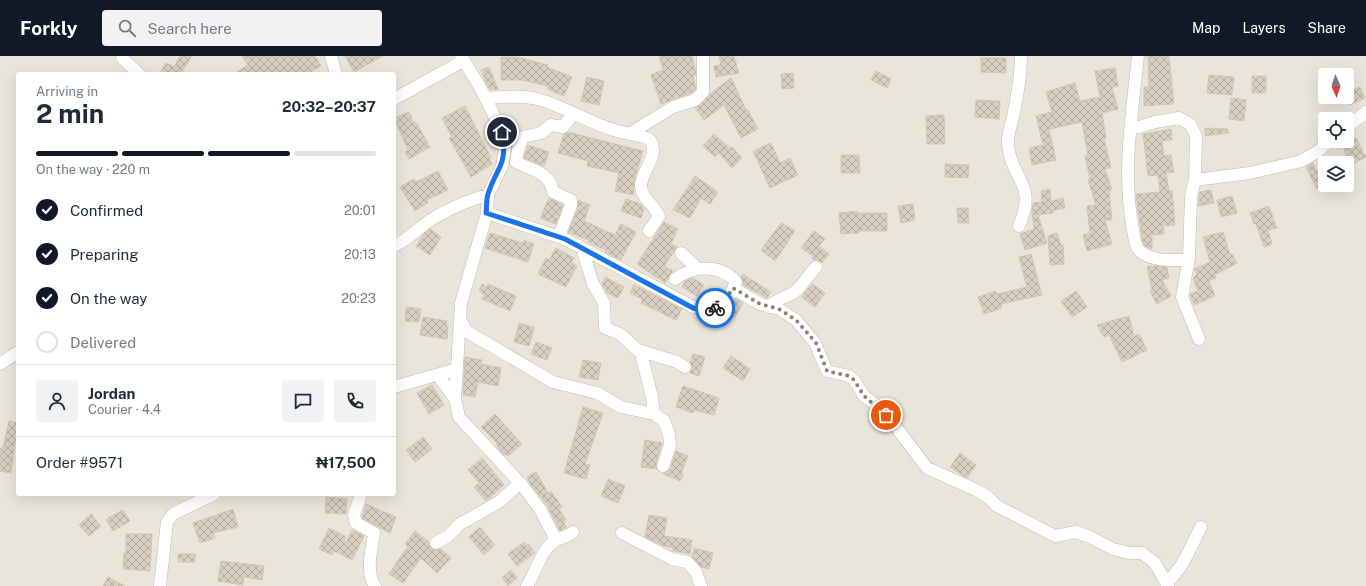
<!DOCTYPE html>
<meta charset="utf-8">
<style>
body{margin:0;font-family:"Public Sans",sans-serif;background:#f2f2f3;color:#1f2937;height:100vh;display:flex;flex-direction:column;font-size:15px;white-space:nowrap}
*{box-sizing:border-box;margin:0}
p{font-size:13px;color:#747a83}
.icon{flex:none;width:22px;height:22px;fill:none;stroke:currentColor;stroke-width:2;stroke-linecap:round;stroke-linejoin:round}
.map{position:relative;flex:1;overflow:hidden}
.details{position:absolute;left:16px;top:16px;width:380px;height:424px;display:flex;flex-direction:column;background:#fff;border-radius:4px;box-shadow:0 4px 16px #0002}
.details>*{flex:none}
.needle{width:26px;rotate:177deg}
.controls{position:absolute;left:1318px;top:12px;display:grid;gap:8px}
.controls a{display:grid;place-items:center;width:36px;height:36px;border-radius:4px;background:#fff;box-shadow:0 4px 16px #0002;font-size:20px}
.pin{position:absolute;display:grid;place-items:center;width:34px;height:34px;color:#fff;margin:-17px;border:2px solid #fff;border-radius:50%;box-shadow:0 1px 4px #0007}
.courier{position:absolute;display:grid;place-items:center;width:40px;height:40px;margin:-20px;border:3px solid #1a73e8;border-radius:50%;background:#fff;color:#222;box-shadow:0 1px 5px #0007}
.head em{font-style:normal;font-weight:700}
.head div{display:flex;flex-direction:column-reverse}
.head{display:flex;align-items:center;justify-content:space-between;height:68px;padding:0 20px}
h1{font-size:26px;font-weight:700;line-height:30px}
.bar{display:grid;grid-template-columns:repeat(4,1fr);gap:6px 4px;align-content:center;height:48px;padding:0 20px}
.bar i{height:5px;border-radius:3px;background:#e0e1e3}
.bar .on{background:#111827}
.bar p{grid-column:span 4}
.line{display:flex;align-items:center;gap:10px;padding:0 20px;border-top:1px solid #e0e1e3}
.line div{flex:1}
.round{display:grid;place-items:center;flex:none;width:42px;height:42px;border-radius:4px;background:#f2f2f3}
ol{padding:0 20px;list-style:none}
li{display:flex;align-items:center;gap:12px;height:44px}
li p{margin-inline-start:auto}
li .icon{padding:4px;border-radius:50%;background:#111827;color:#fff;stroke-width:4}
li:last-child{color:#747a83}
li i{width:22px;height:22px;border:2px solid #e0e1e3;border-radius:50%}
header{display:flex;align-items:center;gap:24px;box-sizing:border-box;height:56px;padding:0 20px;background:#111827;color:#fff}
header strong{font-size:19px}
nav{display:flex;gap:22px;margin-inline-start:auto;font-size:14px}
.search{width:280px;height:36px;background:#f2f2f3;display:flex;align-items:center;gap:10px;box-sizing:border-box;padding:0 14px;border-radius:4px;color:#747a83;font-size:15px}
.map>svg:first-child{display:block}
.residential{fill:#eae5da;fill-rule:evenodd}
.building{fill:url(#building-cross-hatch);stroke:#d3c7b4}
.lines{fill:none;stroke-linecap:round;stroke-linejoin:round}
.street-casing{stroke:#c2bbae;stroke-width:13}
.street{stroke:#fff;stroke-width:12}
.done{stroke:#878178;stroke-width:4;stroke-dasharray:0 7.2}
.route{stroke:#1a73e8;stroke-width:5}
</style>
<header>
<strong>Forkly</strong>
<div class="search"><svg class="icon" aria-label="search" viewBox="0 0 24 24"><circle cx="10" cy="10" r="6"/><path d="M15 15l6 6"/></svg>Search here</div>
<nav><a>Map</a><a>Layers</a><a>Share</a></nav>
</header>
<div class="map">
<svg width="1366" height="530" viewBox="0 0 1366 530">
<defs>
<pattern id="building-cross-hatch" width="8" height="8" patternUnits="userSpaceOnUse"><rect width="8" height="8" fill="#d8cfc1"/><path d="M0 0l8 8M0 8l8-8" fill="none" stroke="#b1aa9e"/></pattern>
</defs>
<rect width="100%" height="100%" fill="#f6f3ec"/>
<!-- residential -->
<path class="residential" d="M0,0H1366V530H0ZM18,18H394V438H18ZM1325,19H1347V41H1325ZM1325,63H1347V85H1325ZM1325,107H1347V129H1325Z"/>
<!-- building -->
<path class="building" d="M180,0H192L182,16L185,18H159L166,7L174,11Z
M242,0H315L321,10L306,18H234L248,9Z
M345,0H383L354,16Z
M659,0H692L696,16V19H693L696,33L691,37L661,48L651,19L663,14Z
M719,0H734L739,17L716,21L714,10L721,9Z
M1148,0H1169L1174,48L1144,50V31H1149Z
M501,1H517L548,9L547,11L572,21L564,40L547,33L548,30L522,24H501Z
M981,2H1006V17L981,16Z
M489,11L498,33L490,34L486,26L481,14Z
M1115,12L1118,30L1112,31L1118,53L1102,57L1106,82L1104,83L1111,111L1105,113L1112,134L1109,135L1112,164H1105L1112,188L1087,195L1083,179L1090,177L1087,150L1096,149L1088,124L1090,123L1085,100H1088L1082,66L1049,73L1056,104L1032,109L1029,92L1043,89L1036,60L1052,56L1046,36L1075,27L1080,45L1100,41L1095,15Z
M876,15L891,23L887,32L871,24Z
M793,17L794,32L782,33L781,18Z
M1209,19L1234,21L1232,39L1207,37Z
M1252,20H1266V37H1252Z
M587,21L604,25L599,49L581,45Z
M731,22L746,54H748L758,73L741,82L724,49L704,64L695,52L700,49L710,38Z
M1360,31L1365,42L1350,49L1347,37Z
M1231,42L1246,44L1244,65L1229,63Z
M976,44L1000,45L999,63L975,61Z
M465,50L491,102L489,103L492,108L471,121L449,82L452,81L442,62Z
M409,56L414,67L416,66L430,91L409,103L405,96L408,94L394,62Z
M944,59L945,88H927L926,60Z
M1205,72L1228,73V77L1205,80Z
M1171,73L1172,84L1162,85L1164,100L1171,99L1174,116L1166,117L1169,135L1172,134L1175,169L1163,170L1164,178L1152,179V192L1150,193L1144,189L1142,183L1136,138L1160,136L1158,119L1148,120L1143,78Z
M568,76L643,95L635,122L633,139L615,135L619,117L587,110L588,105L558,97L564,78Z
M714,78L730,92L732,91L742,102L732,112L719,97L715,101L703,90Z
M1356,82L1366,101L1351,109L1342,89Z
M771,87L780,107L790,102L798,119L770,132L753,95Z
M528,89L549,96L544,110L524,102Z
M841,99H859L860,117H841Z
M1313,107L1317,116L1325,111V128L1317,133L1306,111Z
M945,108L969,109L968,122L945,121Z
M438,115L448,134L427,144L428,147L415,155L400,131L414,123L416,126Z
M695,120L718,136L710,148L701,142L690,162L673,154Z
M1050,133L1051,145L1063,142L1065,152L1052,155L1053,157L1038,159L1047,187L1025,194L1020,178L1034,173L1032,156L1033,147L1042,146L1041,135Z
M1211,134L1214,147L1198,150L1200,136Z
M1232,140L1237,157L1221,161L1217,144Z
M549,142L563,149L556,168L540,162Z
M626,143L641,148L644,153L641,162L621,155Z
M578,144L590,149L584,165L615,179L621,168L636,176L621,204L605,196L606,194L588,186V184L568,176L578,152Z
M913,148L915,164L901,167L898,150Z
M1269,150L1277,172L1268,174L1272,188L1264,191L1256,168H1254L1250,157Z
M957,152H968L969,167H958Z
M857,155V157H887V175H859V177L841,178L839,157Z
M664,166L678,173L671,188L677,191L664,210L673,215L665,227L637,208Z
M781,167L795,175L775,205L761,194Z
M430,173L441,181L430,199L416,190L424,178Z
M814,175L825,183L819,190L829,198L822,207L814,204L812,202L813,200L801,192Z
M1223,176L1230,199L1232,198L1237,207L1215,219L1216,222L1209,225L1215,240L1194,249L1190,238L1198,235L1193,222L1197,218L1194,213L1210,206L1203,181Z
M490,177L523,187L524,184L534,188L528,206L485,192Z
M1057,177L1061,189H1063L1064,208L1050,209L1048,180Z
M556,192L574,202L571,207L577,210L566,231L538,218L546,202L549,204Z
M1031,198L1042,239L1001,248L1002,252L984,258L978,241L996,235L997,238L1027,231L1019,201Z
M1154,210L1167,211L1169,222L1162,224L1171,240L1157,248L1150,235L1152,234L1147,211Z
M743,218L771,236L767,242L743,229L741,221Z
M605,221L624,231L618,242L607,237L602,228Z
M693,222L704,229L697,240L682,231L685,225Z
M482,228L487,231L488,228L516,240L510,255L482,243L484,238L479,235Z
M812,228L825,237L815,251L801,241Z
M634,229L682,253L676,264L641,247L642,243L630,237Z
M1076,235L1087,251L1072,261L1061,245Z
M736,243L743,247L735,261L725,256Z
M406,251L421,253L419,266L405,265Z
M1129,260L1134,280L1139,278L1147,294L1122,306L1109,279L1104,281L1097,269Z
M423,261L447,265L446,270H448L447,283L420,279Z
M519,267L534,271L529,290L514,286Z
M536,286L552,292L547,304L531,298Z
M693,298L705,301L699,320L690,317L692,312L690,306Z
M731,300L750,313L743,325L723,312Z
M465,301L482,304L481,308L501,312L498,330L478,326L475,341L463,339Z
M583,304L601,307L598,324L579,321Z
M432,329L444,349L429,358L417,337Z
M683,330L719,342L714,359L694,354L693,357L676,351Z
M583,351L603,357L585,408L590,409L586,423L564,417Z
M495,358L522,388L508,400L506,398L504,399L498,392L496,386L481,371Z
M9,365L18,367V382H16L11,417L0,415V392H3Z
M423,381L432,393L415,406L406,394Z
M645,384L662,387L656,408L657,413L641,411Z
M676,395L688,400L681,417L683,418L680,425L663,418L670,413Z
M960,397L976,409L967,422L950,411Z
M482,402L504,429L486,445L474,431L479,427L468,414Z
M536,416L548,437L551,435L562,451L559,453L566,464L563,465L567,472H565L560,475L547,449L530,428L527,421Z
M608,423L625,430L618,447L601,440Z
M326,441L347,443L346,458L325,457Z
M366,448L396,461L390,477L362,462Z
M233,453L238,471L213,477L215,482L200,487L193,467Z
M123,454L130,465L113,475L106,463Z
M91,458L101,470L89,480L79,469Z
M649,459L667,462L664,480L692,484L690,498L673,495V492L664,490L645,481Z
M480,471L495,489L484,499L469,481Z
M329,472L345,480V489L352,474L364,480L352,504L334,495L332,499L319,493Z
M415,475L429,486L432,493L436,494L441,493L451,502L437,517L421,502L403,527L389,518L408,490L405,488Z
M126,478H152L150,515L123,513L124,497H126Z
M524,486L526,490L528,488L535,497L517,510L508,498Z
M694,492L713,497L709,513L701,511L692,501Z
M178,498H195V506H178Z
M221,505L264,510L262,524L244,521L243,529L218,525Z
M511,514L517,522L508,530L502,522Z
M108,521L125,530H103Z"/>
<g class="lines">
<!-- street casing -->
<g class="street-casing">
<path id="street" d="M331,0L336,18
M461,0L480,31L492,55L502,77L505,93L502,110L488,139L487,157L461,247L455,343L459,361L522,429L540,453L556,484
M1138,0C1132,58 1122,117 1133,174C1134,180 1135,190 1139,194C1150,206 1174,204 1189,204
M122,2L139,18
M486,42C503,41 521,39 537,43C562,49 589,67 614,74C621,77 648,80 651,85C659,99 642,115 641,129C641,142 654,149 659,160L649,175
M394,43L463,5
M1131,71H1139L1155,66L1179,62L1190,68L1196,80L1195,124L1191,140L1189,201L1182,241L1199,283
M1347,71L1366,56
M629,78L673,51L695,44L703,36V0
M1195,124L1250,117L1301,105L1317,96L1330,85
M487,157L565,183L693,251C717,257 727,248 736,226C720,207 692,210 675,223
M1019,170C1038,126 1011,125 1008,88C1007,80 1011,70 1013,61C1017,41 1021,21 1021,0
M559,180L571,149V144L553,136C549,115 533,115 516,106L518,94L523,81L541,77L551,69L563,71L573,58
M394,190C406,185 414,176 425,168C441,156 468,144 488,139
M582,192L593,228L604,247L605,272L620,278L641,297L652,341L654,358
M681,197L697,212
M733,232L760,248L779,253L796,264L815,287L827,315L849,320L854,324L864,340L879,351L893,367L927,412L976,434L988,441L997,450L1055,480L1076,476L1090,481L1113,493L1129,497H1142L1155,507L1168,530
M768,251C777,243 784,242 793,237C803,230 808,219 816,211
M460,263L466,275L553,326L597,337L621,351L654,358L664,365L669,378L670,389L663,410
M638,294L677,306L685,311
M0,308L18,296
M438,319L455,343
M394,331L457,313
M361,438L354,459L356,467L374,477C372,493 365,515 375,530
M622,477L672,503L687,506L696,516L701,530
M436,487L448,480L460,468L499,446L520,427
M1166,527C1183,513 1191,490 1201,471
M160,530L167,466L173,458L214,438
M527,530C536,516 541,493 556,484C562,481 568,481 573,476"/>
</g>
<!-- street -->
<use href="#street" class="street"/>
</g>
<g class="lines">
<!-- done -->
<path class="done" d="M715,252L724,246L733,232L760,248L779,253L796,264L816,287L827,315L849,320L854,324L864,340L886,359"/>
<!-- route -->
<path class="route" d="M502,76C508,110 497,110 488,138C486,144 487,151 486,157L565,183L693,252L702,254L715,252"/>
</g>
</svg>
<div class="controls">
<a><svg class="needle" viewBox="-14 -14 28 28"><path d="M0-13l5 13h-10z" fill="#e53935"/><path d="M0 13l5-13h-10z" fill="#747a83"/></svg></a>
<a><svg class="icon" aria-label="locate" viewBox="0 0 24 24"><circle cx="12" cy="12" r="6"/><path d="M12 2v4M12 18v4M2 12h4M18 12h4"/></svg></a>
<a><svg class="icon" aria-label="layers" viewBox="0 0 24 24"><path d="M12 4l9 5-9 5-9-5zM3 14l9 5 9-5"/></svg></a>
</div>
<div class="pin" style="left:886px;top:359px;background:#ea580c"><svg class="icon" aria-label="bag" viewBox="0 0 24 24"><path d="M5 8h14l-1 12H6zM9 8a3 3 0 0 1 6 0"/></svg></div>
<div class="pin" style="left:502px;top:76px;background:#1f2937"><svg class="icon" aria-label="home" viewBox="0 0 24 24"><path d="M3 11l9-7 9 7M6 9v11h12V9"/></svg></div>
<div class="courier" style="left:715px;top:252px"><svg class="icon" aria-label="bike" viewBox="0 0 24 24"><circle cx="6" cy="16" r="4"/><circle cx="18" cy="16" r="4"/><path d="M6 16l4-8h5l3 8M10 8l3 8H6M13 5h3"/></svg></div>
<section class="details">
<div class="head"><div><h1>2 min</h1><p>Arriving in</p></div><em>20:32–20:37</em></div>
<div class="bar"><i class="on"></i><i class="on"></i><i class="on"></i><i></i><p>On the way · 220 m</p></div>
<ol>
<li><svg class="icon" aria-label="check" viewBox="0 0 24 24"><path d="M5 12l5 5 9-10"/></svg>Confirmed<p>20:01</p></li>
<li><svg class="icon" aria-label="check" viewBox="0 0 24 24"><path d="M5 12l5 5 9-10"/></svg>Preparing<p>20:13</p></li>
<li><svg class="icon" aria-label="check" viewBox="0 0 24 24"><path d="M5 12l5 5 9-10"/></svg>On the way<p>20:23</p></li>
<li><i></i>Delivered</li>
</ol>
<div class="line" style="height:72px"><a class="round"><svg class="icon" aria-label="person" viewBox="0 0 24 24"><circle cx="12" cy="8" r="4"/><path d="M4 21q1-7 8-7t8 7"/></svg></a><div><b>Jordan</b><p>Courier · 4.4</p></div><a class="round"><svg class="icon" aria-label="chat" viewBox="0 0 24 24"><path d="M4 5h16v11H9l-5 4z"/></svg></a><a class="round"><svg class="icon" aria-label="phone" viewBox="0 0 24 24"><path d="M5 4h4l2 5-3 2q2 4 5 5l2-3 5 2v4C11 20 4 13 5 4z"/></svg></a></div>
<div class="line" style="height:52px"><div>Order #9571</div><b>₦17,500</b></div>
</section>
</div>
